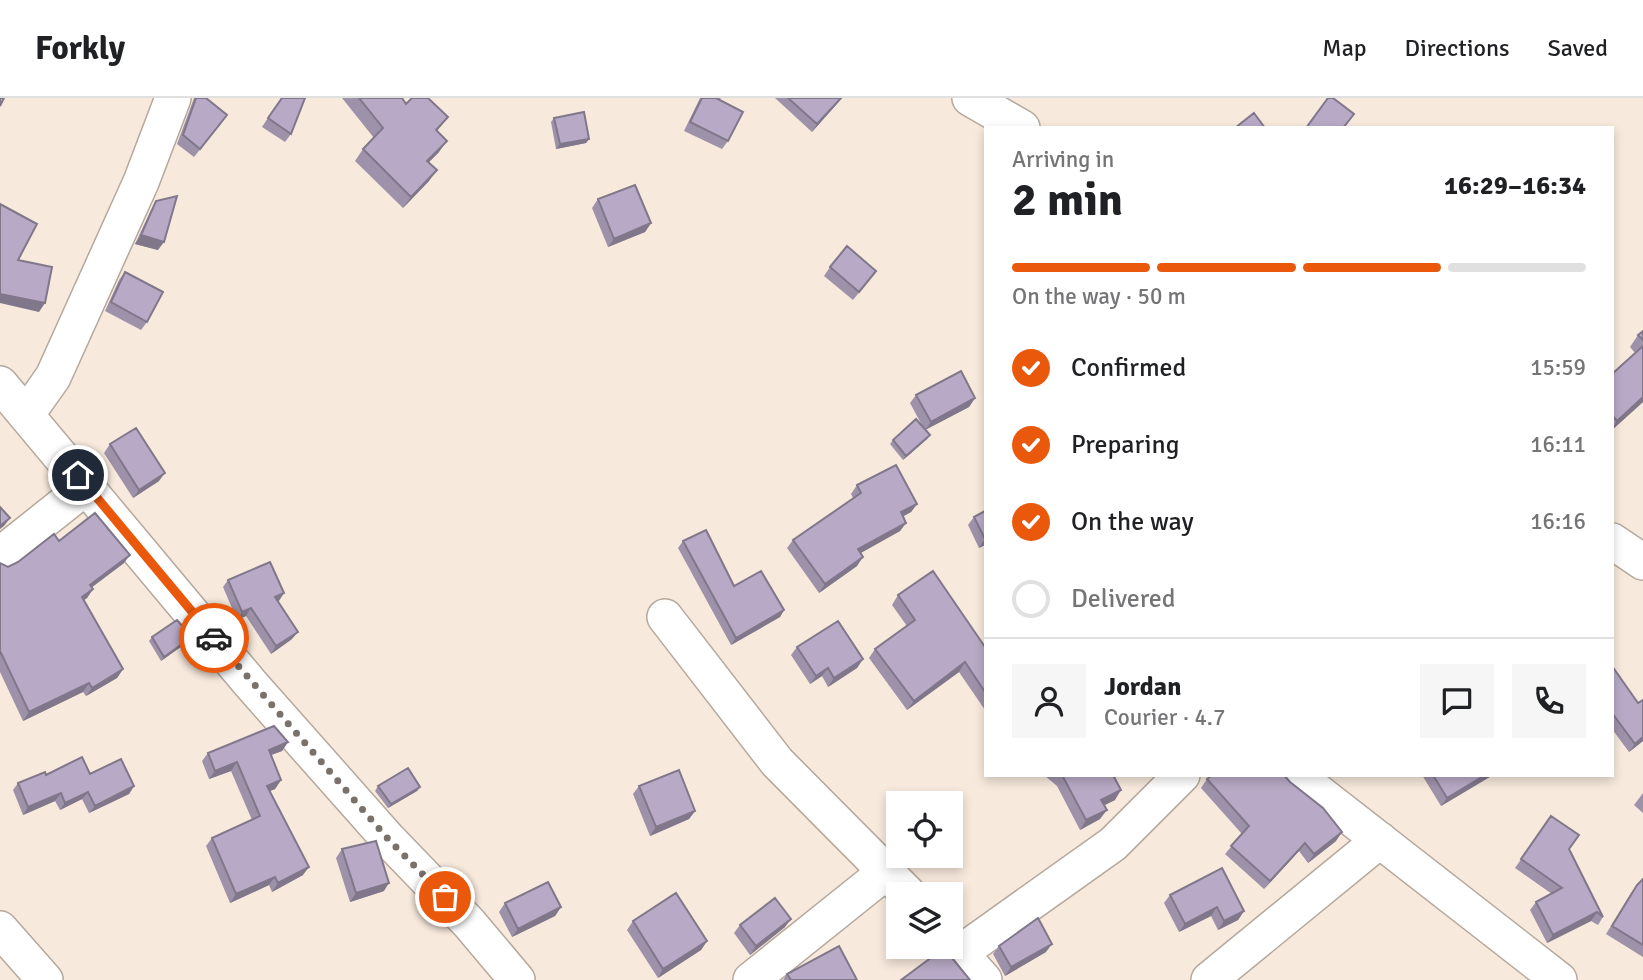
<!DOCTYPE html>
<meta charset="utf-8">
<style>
body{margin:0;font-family:Signika,sans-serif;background:#f6f6f6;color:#202124;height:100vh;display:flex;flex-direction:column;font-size:26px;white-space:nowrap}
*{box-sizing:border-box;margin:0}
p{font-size:23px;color:#757577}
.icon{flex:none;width:38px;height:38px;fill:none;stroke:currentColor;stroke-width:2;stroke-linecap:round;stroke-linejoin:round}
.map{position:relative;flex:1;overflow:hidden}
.drawer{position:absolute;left:984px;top:28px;width:630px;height:651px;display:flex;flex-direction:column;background:#fff;border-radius:0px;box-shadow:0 4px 10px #0003}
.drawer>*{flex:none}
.fabs{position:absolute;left:886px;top:693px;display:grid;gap:14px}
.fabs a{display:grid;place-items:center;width:77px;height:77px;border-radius:0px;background:#fff;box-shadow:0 4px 10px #0003;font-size:35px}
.pin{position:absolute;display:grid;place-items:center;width:60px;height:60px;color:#fff;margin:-30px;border:4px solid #fff;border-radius:50%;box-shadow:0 2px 7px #0007}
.courier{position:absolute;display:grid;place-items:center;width:70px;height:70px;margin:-35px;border:5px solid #ea580c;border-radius:50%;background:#fff;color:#222;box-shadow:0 2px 9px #0007}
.head em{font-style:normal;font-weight:700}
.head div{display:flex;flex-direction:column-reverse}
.head{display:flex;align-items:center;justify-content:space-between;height:119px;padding:0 28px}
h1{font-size:46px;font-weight:700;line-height:52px}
.bar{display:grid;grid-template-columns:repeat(4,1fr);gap:10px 7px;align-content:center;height:84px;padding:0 28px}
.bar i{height:9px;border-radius:5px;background:#e0e0e0}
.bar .active{background:#ea580c}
.bar p{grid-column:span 4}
.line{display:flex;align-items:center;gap:18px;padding:0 28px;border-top:2px solid #e0e0e0}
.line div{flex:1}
.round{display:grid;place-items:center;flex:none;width:74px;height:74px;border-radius:0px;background:#f6f6f6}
ol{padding:0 28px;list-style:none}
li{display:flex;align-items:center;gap:21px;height:77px}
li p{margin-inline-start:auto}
li .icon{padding:7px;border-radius:50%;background:#ea580c;color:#fff;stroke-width:4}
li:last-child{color:#757577}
li i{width:38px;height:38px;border:4px solid #e0e0e0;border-radius:50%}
header{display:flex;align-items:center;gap:42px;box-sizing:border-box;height:98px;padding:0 35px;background:#fff;border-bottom:2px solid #e0e0e0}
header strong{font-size:33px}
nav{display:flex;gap:38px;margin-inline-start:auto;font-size:24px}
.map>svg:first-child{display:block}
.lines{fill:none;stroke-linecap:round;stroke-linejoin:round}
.minor-casing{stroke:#b5a89c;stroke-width:38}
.minor{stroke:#fff;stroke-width:35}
.wall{fill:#9e92aa}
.shaded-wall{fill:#81778b}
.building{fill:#b8aac6;stroke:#81778b;stroke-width:2}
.done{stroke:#7a716a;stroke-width:7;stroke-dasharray:0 12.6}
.route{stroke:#ea580c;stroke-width:9}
</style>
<header>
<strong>Forkly</strong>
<nav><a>Map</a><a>Directions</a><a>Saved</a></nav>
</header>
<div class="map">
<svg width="1643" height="882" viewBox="0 0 1643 882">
<rect width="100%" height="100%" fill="#f7e9dc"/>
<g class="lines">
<!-- minor casing -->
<g class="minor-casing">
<path id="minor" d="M970,0L1022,30
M0,286L250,585L389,742L469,825L517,882
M26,317L53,279L141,84L173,0
M1612,443L1643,464
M0,457L87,388
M665,519L777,664L908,796
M1296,677L1559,882
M0,831L45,882
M950,844L984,882
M960,855L1113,746L1182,677
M751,882L887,773
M1209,882L1380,742"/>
</g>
<!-- minor -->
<use href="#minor" class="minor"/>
</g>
<!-- wall -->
<path class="wall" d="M194,0H206L221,26L194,59L177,46Z
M281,0L291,36L285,44L262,29Z
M342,0H402L406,6L448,19L437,33L439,54L429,64V83L403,110L355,63L363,51L374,40Z
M700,0H721L719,2L728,43L722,51L684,33Z
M775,0H842L812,34Z
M554,20L589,41L586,45L556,51L551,24Z
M598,101L651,125L645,134L608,149L592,110Z
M156,103L158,152L135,146L151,112Z
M830,169L870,181L853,202L824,178Z
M125,174L147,224L141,232L105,213L119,182Z
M1643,233V304L1612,332V276L1635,255L1630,249L1638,237Z
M916,297L975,300L969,309L925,332L927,341L903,362L890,346L893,342L924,331L910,305Z
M110,346L159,383L133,400L104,355Z
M857,387L917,406L911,414L903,418L906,425L900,433L860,455L857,468L819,495L787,450L793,442L853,400L851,396Z
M985,413V447L979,450L968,427L974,419Z
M59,443L124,465L91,490L93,491L87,500L84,502L123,571L117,580L86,598L83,594L23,623L0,574V465L8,469L18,464Z
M683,443L734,488L784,512L780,519L731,547L678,450Z
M228,482L279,503H278L292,541L271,556L246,518L237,522L223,489Z
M898,497L985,549V612L959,574L907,612L869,560L875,551L907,528L892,507Z
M152,539L189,543L161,563L149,543Z
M797,549L863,561L857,570L828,589L822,578L810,586L791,557Z
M1612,568L1638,605L1643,602V643L1629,654L1612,631Z
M288,644L282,653L271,657L281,682L275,691L269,693L303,777L272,794L269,787L230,805L206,748L212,740L252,722L231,673L209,681L202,663L208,655Z
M90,676L134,688L129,696L89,715L82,701L60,712L55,703L23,717L13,692L18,685L46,677Z
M1044,677H1113L1115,702L1104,707L1100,721L1080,732L1057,688Z
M1422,677H1493L1441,708Z
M1207,681L1336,743L1308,765L1299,753L1264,791L1225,756L1242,736L1201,690Z
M378,688L420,689L417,693L388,710L375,693Z
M639,688L695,713L689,721L650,738L633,696Z
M1643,695V715L1634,707Z
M1551,718L1603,819L1598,827L1591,823L1547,845L1530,812L1536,804L1552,796L1515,770Z
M342,751L384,793L350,804L336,760Z
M1643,781V859L1606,836L1631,795Z
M1170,797L1244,813L1238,822L1218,832L1211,818L1179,834L1164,805Z
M505,805L561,809L555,818L512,839L499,814Z
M633,823L707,843L701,852L658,880L627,832Z
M740,827L785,829L750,857L734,835Z
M999,848L1046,854L1005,878L993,856Z
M787,876L857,882H783Z"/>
<!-- shaded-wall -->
<path class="shaded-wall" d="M841,0H842L812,34L817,26Z
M589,41L586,45L556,51L560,46Z
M447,43L439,54L419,74L427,63Z
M437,72L429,83L403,110L411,99Z
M651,125L645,134L608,149L614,141Z
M141,137L164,144L158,152L135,146Z
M0,196L45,205L39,214L0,205Z
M1643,299V304L1612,332V330L1617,323Z
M975,300L969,309L925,332L931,324Z
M930,337L927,341L903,362L906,358Z
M165,375L159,383L133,400L139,392Z
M917,406L911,414L895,423L901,414Z
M10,420L4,428L0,431V428Z
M906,425L900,433L852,460L858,451Z
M985,441V447L979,450Z
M130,457L124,465L84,495L90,487Z
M863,459L857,468L819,495L825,486Z
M93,491L87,500L76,507L82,499Z
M284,495L279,503L270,507L275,499Z
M251,510L246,518L237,522L242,514Z
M784,512L780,519L731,547L736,540Z
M298,534L292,541L271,556L276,548Z
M192,539L189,543L161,563L164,559Z
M863,561L857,570L828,589L834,580Z
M965,564L959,574L907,612L914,603Z
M828,570L822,578L810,586L816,578Z
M123,571L117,580L86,598L92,590Z
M89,585L83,594L23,623L29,614Z
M1643,639V643L1629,654L1635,646Z
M288,644L282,653L263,660L269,652Z
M237,664L231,673L209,681L215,673Z
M1485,677H1493L1441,708L1447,700Z
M281,682L275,691L261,697L267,688Z
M134,688L129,696L89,715L95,708Z
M420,689L417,693L388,710L391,706Z
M1121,692L1115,702L1095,712L1101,702Z
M88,694L82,701L60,712L65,705Z
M61,695L55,703L23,717L28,709Z
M1107,712L1100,721L1080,732L1086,722Z
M695,713L689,721L650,738L656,729Z
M1342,734L1336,743L1308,765L1314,756Z
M1305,745L1299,753L1264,791L1270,783Z
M309,769L303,777L272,794L278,785Z
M275,779L269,787L230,805L236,796Z
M389,785L384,793L350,804L356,795Z
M561,809L555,818L512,839L518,831Z
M1217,809L1211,818L1179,834L1185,826Z
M1244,813L1238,822L1218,832L1224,823Z
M1597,814L1591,823L1547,845L1553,837Z
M791,821L785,829L750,857L756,848Z
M707,843L701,852L658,880L663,871Z
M1052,846L1046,854L1005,878L1011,869Z"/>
<!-- building -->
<path class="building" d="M0,0H4L0,8Z
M196,0H206L227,17L200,51L183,37Z
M282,0H305L291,36L268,20Z
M359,0H402L406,6L412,0H428L448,19L436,32L447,43L427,63L437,72L411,99L363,51L383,30Z
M702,0H716L743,14L728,43L690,24Z
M788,0H841L817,26Z
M1328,0H1333L1354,16L1343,30H1306Z
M584,14L589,41L560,46L554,20Z
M1254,15L1265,30H1235Z
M635,87L651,125L614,141L598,101Z
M177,98L164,144L141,137L156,103Z
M0,106L37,126L18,162L52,169L45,205L0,196Z
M847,148L876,173L859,194L830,169Z
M125,174L163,194L147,224L111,204Z
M1643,233V242L1638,237Z
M1643,248V299L1617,323L1612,317V276Z
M961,273L975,300L931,324L916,297Z
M916,321L930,337L906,358L893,342Z
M136,330L165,375L139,392L110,346Z
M896,367L917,406L901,414L906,425L858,451L863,459L825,486L793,442L861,395L857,387Z
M0,409L10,420L0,428Z
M985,413V441L974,419Z
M95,415L130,457L90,487L93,491L82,499L123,571L92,590L89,585L29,614L1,555L0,556V465L8,469L18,464L54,436L59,443Z
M706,432L734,488L761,473L784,512L736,540L683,443Z
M270,464L284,495L275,499L298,534L276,548L251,510L242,514L228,482Z
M933,473L985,549V594L965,564L914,603L875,551L915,522L898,497Z
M177,522L192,539L164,559L152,539Z
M838,523L863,561L834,580L828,570L816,578L797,549Z
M1612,568L1638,605L1643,602V639L1635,646L1612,615Z
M274,628L288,644L269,652L281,682L267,688L309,769L278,785L275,779L236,796L212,740L260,718L237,664L215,673L208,655Z
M82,659L90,676L121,661L134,688L95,708L88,694L65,705L61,695L28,709L18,685L45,674L46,677Z
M408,670L420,689L391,706L378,688Z
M679,672L695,713L656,729L639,688Z
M1062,677H1113L1121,692L1101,702L1107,712L1086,722Z
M1212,677H1284L1290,684L1323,710L1342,734L1314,756L1305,745L1270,783L1231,748L1249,728L1207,681Z
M1433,677H1485L1447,700Z
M1551,718L1579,737L1569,751L1603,819L1597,814L1553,837L1536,804L1562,790L1521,761Z
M376,743L389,785L356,795L342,751Z
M1222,770L1244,813L1224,823L1217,809L1185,826L1170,797Z
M1643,781V847L1612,828L1637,787Z
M548,784L561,809L518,831L505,805Z
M676,795L707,843L663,871L633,823Z
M775,800L791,821L756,848L740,827Z
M1038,820L1052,846L1011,869L999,848Z
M839,848L857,882H791L787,876Z
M944,850L970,882H901Z"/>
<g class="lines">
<!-- done -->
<path class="done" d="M214,540L389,742L445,799"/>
<!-- route -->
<path class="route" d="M78,377L214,540"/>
</g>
</svg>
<div class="fabs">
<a><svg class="icon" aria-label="locate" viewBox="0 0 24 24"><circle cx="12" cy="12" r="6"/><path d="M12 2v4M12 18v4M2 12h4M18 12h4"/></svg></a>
<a><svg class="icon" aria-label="layers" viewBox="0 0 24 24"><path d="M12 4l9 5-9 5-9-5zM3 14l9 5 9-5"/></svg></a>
</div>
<div class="pin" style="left:445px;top:799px;background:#ea580c"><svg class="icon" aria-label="bag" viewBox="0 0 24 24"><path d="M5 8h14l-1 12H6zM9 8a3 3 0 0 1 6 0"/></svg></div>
<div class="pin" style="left:78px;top:377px;background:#1f2937"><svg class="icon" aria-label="home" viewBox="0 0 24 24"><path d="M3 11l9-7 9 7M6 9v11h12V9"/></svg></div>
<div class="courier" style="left:214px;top:540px"><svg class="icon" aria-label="car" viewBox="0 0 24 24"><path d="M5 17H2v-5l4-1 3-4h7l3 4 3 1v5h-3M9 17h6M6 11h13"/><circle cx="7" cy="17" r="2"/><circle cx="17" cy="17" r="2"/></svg></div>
<section class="drawer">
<div class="head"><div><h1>2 min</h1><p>Arriving in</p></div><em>16:29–16:34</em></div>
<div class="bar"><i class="active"></i><i class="active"></i><i class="active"></i><i></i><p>On the way · 50 m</p></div>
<ol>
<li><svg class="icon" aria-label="check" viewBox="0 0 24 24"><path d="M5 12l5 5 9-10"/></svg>Confirmed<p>15:59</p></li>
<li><svg class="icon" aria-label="check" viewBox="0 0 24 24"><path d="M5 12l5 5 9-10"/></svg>Preparing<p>16:11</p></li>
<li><svg class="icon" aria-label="check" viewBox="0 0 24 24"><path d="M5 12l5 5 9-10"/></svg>On the way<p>16:16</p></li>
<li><i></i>Delivered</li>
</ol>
<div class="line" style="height:126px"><a class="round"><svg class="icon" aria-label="person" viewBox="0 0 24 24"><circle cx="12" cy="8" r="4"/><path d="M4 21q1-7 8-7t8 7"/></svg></a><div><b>Jordan</b><p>Courier · 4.7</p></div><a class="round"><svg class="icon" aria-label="chat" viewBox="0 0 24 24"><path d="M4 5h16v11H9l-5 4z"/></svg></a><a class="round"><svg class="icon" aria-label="phone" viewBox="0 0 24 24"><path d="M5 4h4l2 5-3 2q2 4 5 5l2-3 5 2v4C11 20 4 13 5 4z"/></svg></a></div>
</section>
</div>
